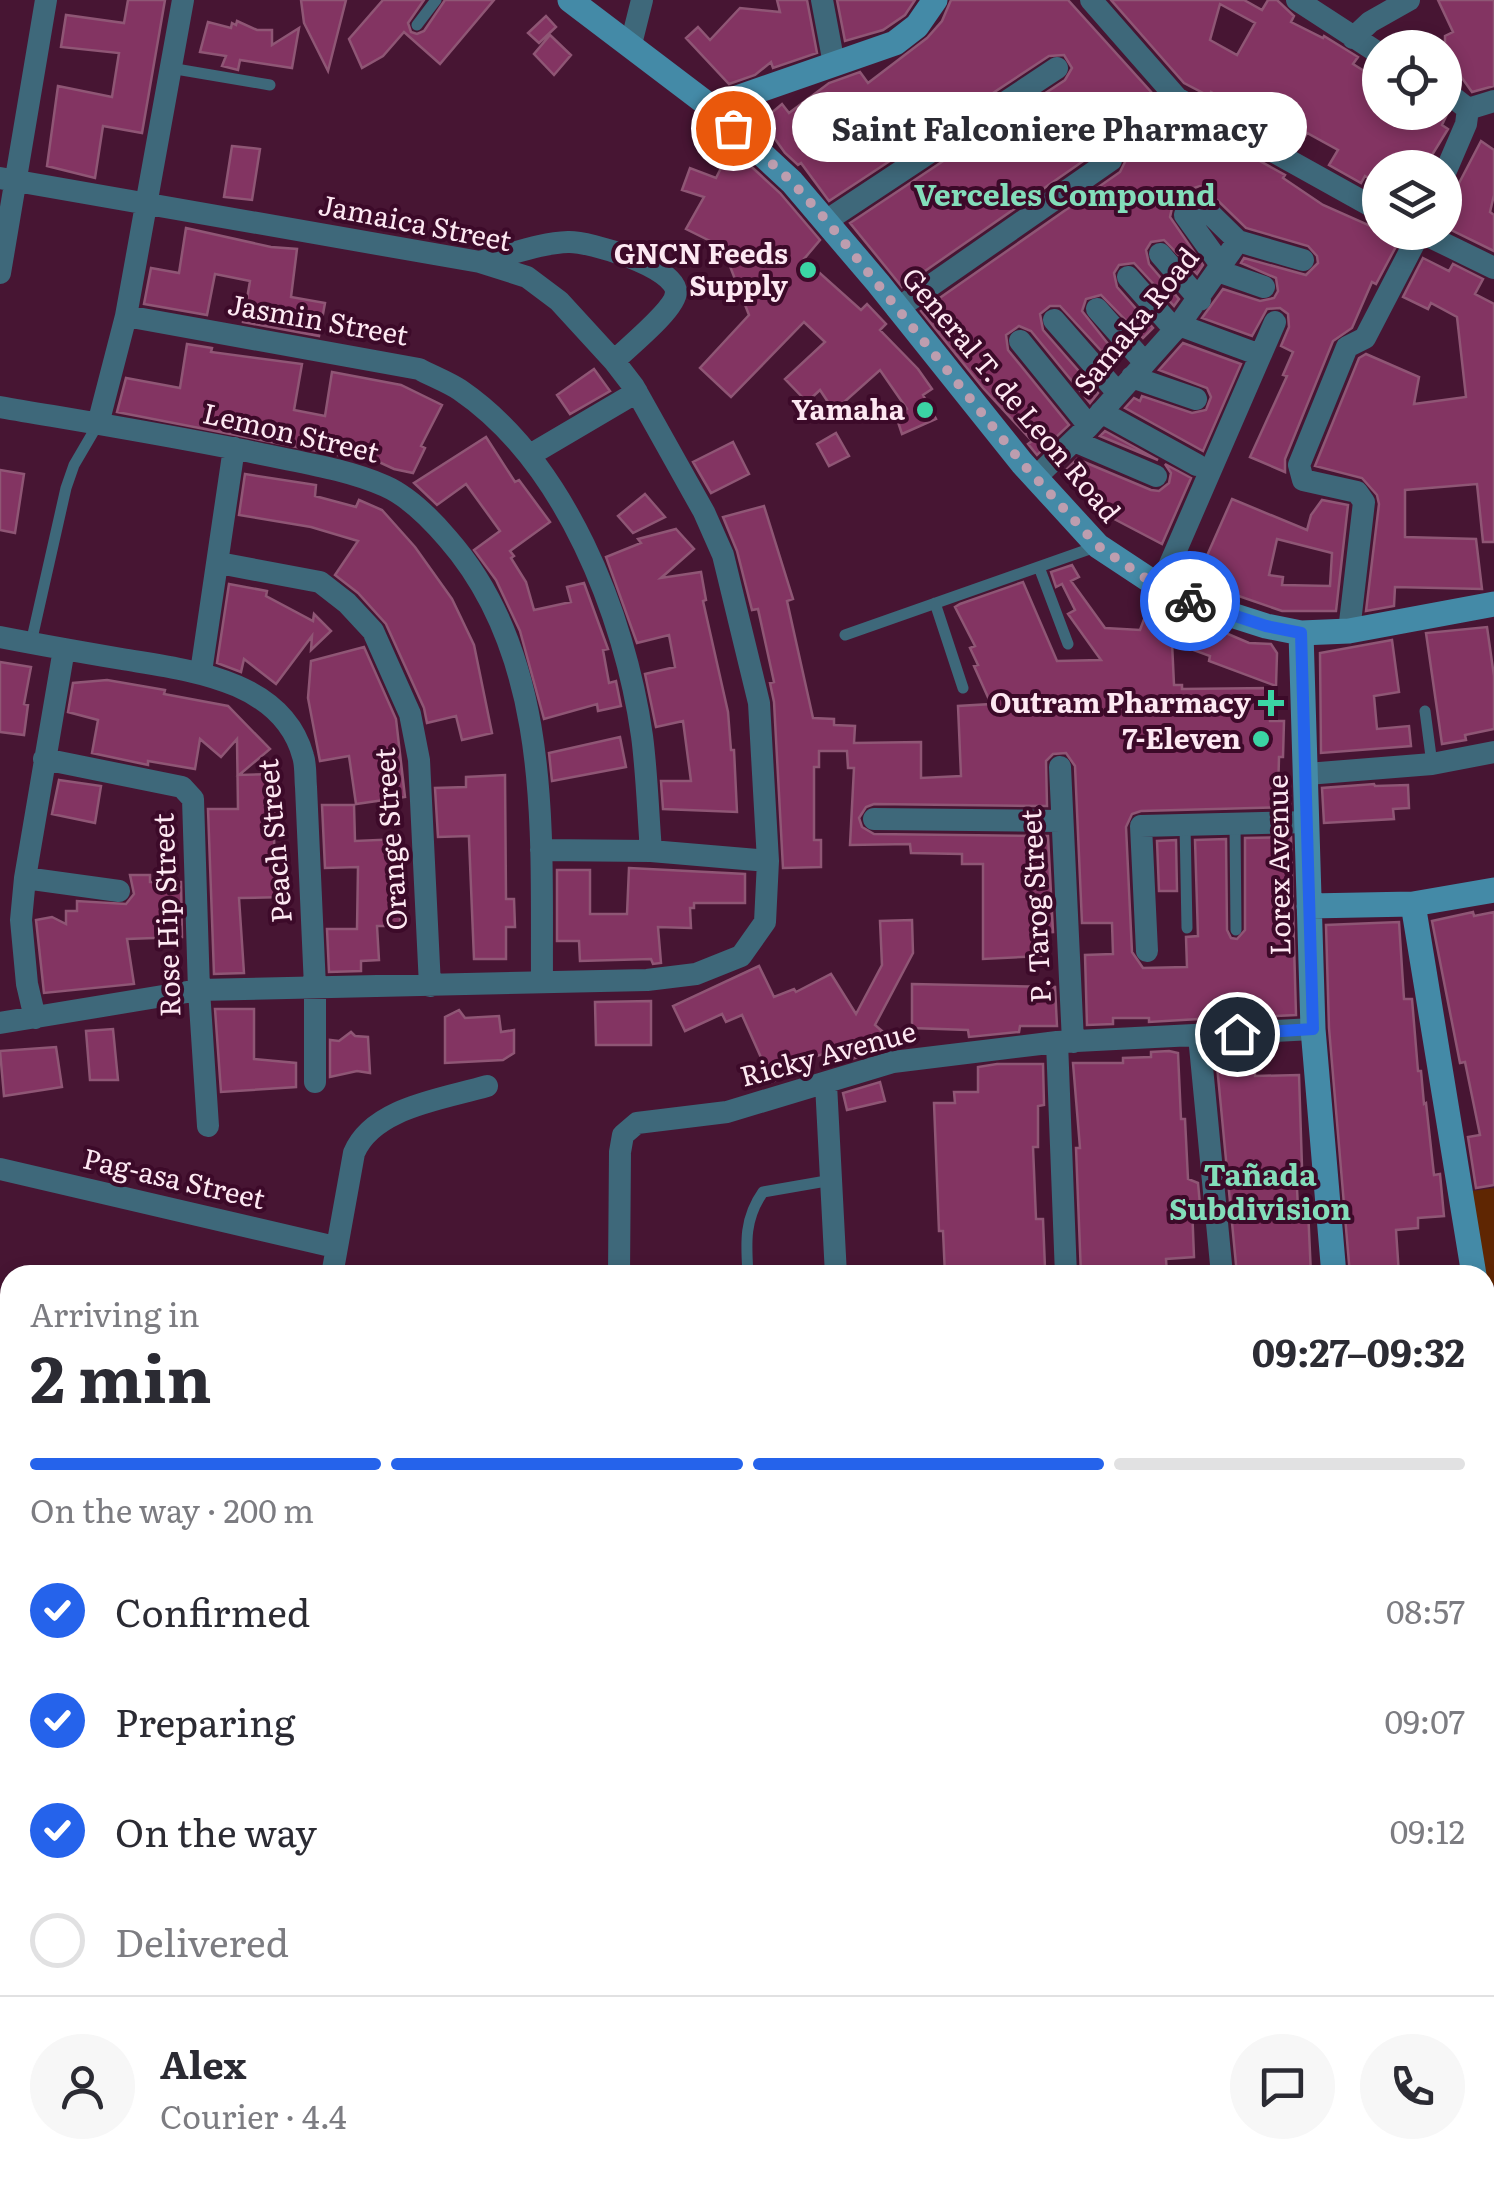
<!DOCTYPE html>
<meta charset="utf-8">
<style>
body{margin:0;font-family:Literata,serif;background:#f7f7f7;color:#2b2b33;height:100vh;display:flex;flex-direction:column;font-size:38px;white-space:nowrap}
*{box-sizing:border-box;margin:0}
p{font-size:32px;color:#7c7c81}
.icon{flex:none;width:55px;height:55px;fill:none;stroke:currentColor;stroke-width:2;stroke-linecap:round;stroke-linejoin:round}
.map{position:relative;flex:1;overflow:hidden}
.panel{position:absolute;left:0px;top:1265px;width:1495px;height:930px;display:flex;flex-direction:column;background:#fff;border-radius:30px 30px 0 0;box-shadow:0 5px 15px #0003}
.panel>*{flex:none}
.fabs{position:absolute;left:1362px;top:30px;display:grid;gap:20px}
.fabs a{display:grid;place-items:center;width:100px;height:100px;border-radius:50%;background:#fff;box-shadow:0 5px 15px #0003;font-size:50px}
.pin{position:absolute;display:grid;place-items:center;width:85px;height:85px;color:#fff;margin:-42px;border:5px solid #fff;border-radius:50%;box-shadow:0 2px 10px #0007}
.courier{position:absolute;display:grid;place-items:center;width:100px;height:100px;margin:-50px;border:8px solid #2563eb;border-radius:50%;background:#fff;color:#222;box-shadow:0 2px 12px #0007}
.bubble{position:absolute;height:70px;border-radius:35px;background:#fff;box-shadow:0 5px 15px #0003;font-size:32px;font-weight:700;line-height:70px;text-align:center}
.headline em{font-style:normal;font-weight:700}
.headline div{display:flex;flex-direction:column-reverse}
.headline{display:flex;align-items:center;justify-content:space-between;height:170px;padding:0 30px}
h1{font-size:65px;font-weight:700;line-height:75px}
.bar{display:grid;grid-template-columns:repeat(4,1fr);gap:15px 10px;align-content:center;height:120px;padding:0 30px}
.bar i{height:12px;border-radius:8px;background:#e1e1e2}
.bar .active{background:#2563eb}
.bar p{grid-column:span 4}
.line{display:flex;align-items:center;gap:25px;padding:0 30px;border-top:2px solid #e1e1e2}
.line div{flex:1}
.round{display:grid;place-items:center;flex:none;width:105px;height:105px;border-radius:52px;background:#f7f7f7}
ol{padding:0 30px;list-style:none}
li{display:flex;align-items:center;gap:30px;height:110px}
li p{margin-inline-start:auto}
li .icon{padding:10px;border-radius:50%;background:#2563eb;color:#fff;stroke-width:4}
li:last-child{color:#7c7c81}
li i{width:55px;height:55px;border:5px solid #e1e1e2;border-radius:50%}
.map>svg:first-child{display:block}
.green{fill:#5f2602}
.lines{fill:none;stroke-linecap:round;stroke-linejoin:round}
.stream{stroke:#131306;stroke-width:6}
.building{fill:#833462;stroke:#8f5675;stroke-width:2.5;fill-rule:evenodd}
.lane{stroke:#3e687a;stroke-width:11}
.street{stroke:#3e687a;stroke-width:22}
.secondary{stroke:#448aa7;stroke-width:25}
.done{stroke:#bd9eaf;stroke-width:10;stroke-dasharray:0 18}
.route{stroke:#2563eb;stroke-width:12}
.poi-dot{fill:#3bd4a4;stroke:#3c0a29;stroke-width:4}
.labels{text-anchor:middle;stroke-width:8;stroke-linejoin:round;paint-order:stroke}
.street-label{font-size:28px;fill:#fde8f2;stroke:#3c0a29}
.poi-label{font-size:28px;font-weight:bold;fill:#fde8f2;stroke:#3c0a29;text-anchor:end}
.neighbourhood-label{font-size:30px;font-weight:bold;fill:#83ddba;stroke:#3c0a29}
</style>
<div class="map">
<svg width="1494" height="2195" viewBox="0 0 1494 2195">
<rect width="100%" height="100%" fill="#471533"/>
<!-- green -->
<path class="green" d="M1494,1188V1285L1488,1286L1472,1191Z"/>
<g class="lines">
<!-- stream -->
<path class="stream" d="M0,2007L10,2006"/>
</g>
<!-- building -->
<path class="building" d="M128,0H165L142,133L103,126L95,178L47,166L58,86L112,97L119,53L61,47L66,15L124,23Z
M301,0H346L328,71L304,23Z
M383,0H424L408,23L411,32L417,34L424,31L445,0H494L440,64L404,32L383,56L362,68L349,39Z
M777,0H807L817,53L773,68L771,62L755,75L729,84L686,38L698,27L710,40L740,8L780,12Z
M837,0H915L905,15L883,30L845,41Z
M951,0H1068L1162,104L1158,108L1187,127L1190,122L1285,175L1283,178L1323,205L1400,239L1376,284L1372,282L1352,328L1333,341L1285,459V472L1250,457L1287,376L1283,375L1293,352L1281,346L1289,327L1288,314L1280,308L1267,309L1252,336L1202,318L1223,289L1260,301L1274,298L1278,291L1276,278L1241,263L1244,258L1306,275L1318,263L1317,256L1308,246L1246,228L1207,190L1200,186L1187,190L1182,200L1172,208L1170,217L1203,265L1197,274L1164,240L1151,242L1146,250L1149,264L1179,299L1174,306L1134,263L1119,265L1114,273L1117,287L1153,328L1143,338L1101,295L1086,299L1082,311L1113,350L1106,356L1060,306H1050L1040,314L1043,330L1098,393L1090,403L1031,331L1019,326L1006,335L1008,350L1069,425L1037,455L1028,444L1032,441L983,388L921,311L1120,172L1126,160L1123,151L1111,145L1102,148L902,287L850,223L1065,80L1072,68L1064,55L1049,56L829,201L801,163L798,165L785,153L762,121L782,104L789,113L829,83L860,72L868,83L927,38L942,21Z
M1111,0H1244L1262,10L1268,0H1277L1294,16L1291,22L1323,38L1324,36L1358,57L1353,64L1380,81V112H1448L1442,125L1448,129L1424,168H1380V185L1365,176L1361,183L1329,165L1338,150L1307,133L1298,148L1239,116L1243,110L1211,92L1209,96L1184,83ZM1220,4L1255,23L1237,55L1210,40Z
M1438,0H1494V86L1472,92L1457,71L1445,76V36L1453,32Z
M546,16L556,27L539,43L528,33Z
M237,21L257,30H272V45L299,28L292,68L240,60L238,70L222,66L226,56L200,52L208,22L231,28L232,23L236,25Z
M550,35L571,55L554,75L534,54Z
M1481,141L1494,150V195L1490,212L1494,215V251L1445,227V210Z
M232,146L260,149L252,200L224,197Z
M731,148L780,193L820,240L804,259L861,310L867,304L886,324L880,330L918,369L932,389L923,395L936,419L902,434L896,416L907,409L880,370L834,411L820,390L807,402L785,379L825,342L804,322L731,397L700,368L749,315L726,256L712,242L686,229L704,197L682,190L690,168L716,178Z
M186,228L271,247L297,249L291,297L325,303L319,336L243,322L250,281L215,274L207,315L144,304L151,268L179,273Z
M1423,258L1449,271L1453,264L1483,279L1475,294L1494,304V542H1483L1477,484L1405,490V537L1476,539L1482,589L1395,587L1394,606L1366,611L1379,504L1377,495L1362,478L1315,466L1359,358L1366,354L1419,377L1414,404L1466,397L1457,317L1431,303L1428,309L1403,297Z
M1183,343L1241,364L1203,451L1125,408L1134,398L1140,401L1142,396L1192,413L1206,410L1211,397L1207,388L1159,370Z
M187,344L212,348L211,352L302,364L294,410L325,416L332,372L401,385L442,405L421,446L425,448L413,473L394,469L349,448L348,457L117,412L126,378L180,388Z
M594,369L610,391L570,414L557,395Z
M1105,431L1158,460L1100,436Z
M836,433L849,456L829,466L817,444Z
M486,437L515,482L519,480L550,522L510,551L514,556L511,558L526,582L534,610L571,602L567,587L584,583L608,649L603,650L609,683L616,681L621,706L598,711L597,704L544,719L520,631L496,580L474,550L500,531L466,484L437,505L414,483Z
M733,442L749,474L711,493L693,462Z
M1077,459L1151,490L1159,491L1169,483L1171,473L1165,464L1191,478L1162,544L1097,510L1100,503L1088,498L1090,495L1063,473Z
M0,470L24,474L15,533L0,530Z
M245,474L316,485L315,496L356,507L359,500L382,510L415,547L452,599L474,645L492,733L462,740L456,716L427,723L424,708L386,624L358,593L335,575L358,541L311,527L239,515Z
M645,494L665,517L633,533L618,516Z
M1232,499L1307,530L1311,515L1322,500L1348,505L1336,611H1282L1230,593L1232,590L1198,576ZM1277,539L1332,553L1330,586L1282,585L1283,577L1269,575Z
M764,506L793,599L787,601L813,718L834,719V725L855,726L854,743L921,742V778L961,776L958,706L991,704L974,666L978,665L970,648L975,646L955,607L960,604L1023,582L1057,661L1101,660L1068,614L1075,610L1062,584L1056,587L1051,572L1072,565L1079,577L1071,581L1105,628L1140,630L1151,601L1249,643L1271,644L1277,653L1276,686L1209,661L1210,656L1172,642L1174,685H1182V689L1270,688V721H1284L1283,757H1279L1278,794H1290V807L1141,811L1132,814L1126,827L1132,952L1143,968L1187,967L1186,937L1198,936L1195,840L1226,839L1227,930L1231,938L1237,939L1245,930V838L1291,837L1296,1015L1253,1017V1011L1216,1012V1018L1149,1022V1018H1113V1024L1087,1025L1085,955L1113,954L1112,923H1082L1075,766L1066,753L1053,754L1046,761L1047,806L874,804L866,807L859,818L862,827L874,834L1048,836L1053,932L1040,933L1041,956L983,959V864H962V854L911,853L910,844L850,845L854,768H848L847,751H819V767H814V840H821V867L783,868L774,702L770,683L774,682L758,609L752,610L737,551L723,517Z
M676,529L694,549L661,578L701,572L706,600L703,601L728,712L731,750H734L737,812L663,809L661,781H691L683,721L656,727L645,674L675,667L669,635L637,643L606,557L641,543L638,539Z
M1186,564L1200,570L1193,584L1180,578Z
M229,584L267,591L266,596L313,621L314,614L331,631L311,650L312,636L276,684L244,659L241,672L217,663Z
M1487,627L1494,676V729L1465,735L1466,740L1442,744L1426,633Z
M1392,640L1399,692L1374,696L1377,729L1409,726L1411,746L1321,753L1320,653Z
M364,647L396,719L405,797L356,804L349,756L320,761L308,698L311,661Z
M0,662L31,667L24,704L28,705L24,735L0,732Z
M107,680L165,690L164,694L228,706L270,749L239,775L275,774L276,809H281V837H274L275,868L284,867L285,897L239,898L244,973L214,974L208,809H238L237,739L221,757L200,739L195,769L148,761V765L92,753L98,720L68,712L73,683Z
M620,737L626,767L552,781L549,753Z
M505,775L506,899H514L515,927H506V959H474L469,839V836L438,837L435,788L466,787V777Z
M59,780L101,786L95,823L52,814Z
M1374,784L1375,786L1408,785L1409,808L1393,809L1394,819L1324,823L1322,788Z
M322,805H354L355,841L401,839L400,926H377L379,960L361,961V971L329,972L327,929H357L358,867L325,868Z
M1176,840L1177,891H1159L1157,841Z
M629,868L745,874V903H694V908H690L691,928L658,927L661,963L653,964L651,959L580,961L579,941H557V870H590V914H627Z
M130,875H150V882H181L182,937L127,939L134,984L44,993L36,920L52,917L66,924V911H77V901L126,904L134,894Z
M1473,912L1474,916L1494,912V1185L1476,1188L1468,1137L1480,1135L1465,1062L1460,1063L1432,921Z
M912,920L913,953L875,1025L882,1031L863,1056L833,1064L829,1052L789,1065L793,1072L772,1082L742,1015L726,1022L722,1014L685,1031L673,1006L759,966L774,997L794,989L796,992L831,974L856,1014L882,965L880,921Z
M1399,922L1404,999H1412L1418,1071H1421L1424,1104L1426,1103L1434,1175L1440,1174L1444,1216L1418,1218V1228L1396,1230L1399,1275H1350L1329,1028L1326,925Z
M912,984L1055,987L1057,1026H1020L1019,1032L969,1037L968,1030L912,1028Z
M651,1001V1045H596L595,1002Z
M215,1009H254V1059L296,1063V1087L221,1092Z
M459,1010L465,1018L499,1016L501,1032L514,1030V1053L503,1060L445,1063V1017Z
M113,1029L118,1080H90L86,1031Z
M351,1032L355,1036L368,1037L370,1073L357,1071L330,1077V1040L339,1041Z
M56,1047L62,1087L4,1096L0,1051Z
M1169,1051L1178,1053L1181,1119H1185L1188,1179L1198,1183L1200,1205L1192,1206L1194,1257L1166,1259L1167,1275H1081L1076,1148H1080L1073,1063H1123V1058L1151,1057V1052Z
M1254,1053L1255,1076L1299,1075L1302,1167L1296,1168L1298,1209H1308L1311,1275H1237L1216,1055Z
M997,1064H1043L1044,1105L1038,1106V1147H1033L1036,1219H1043L1045,1268L983,1271V1275H945L943,1231H939L934,1103H955L954,1092H978V1067Z
M880,1082L885,1101L847,1110L843,1093Z"/>
<g class="lines">
<!-- lane -->
<path class="lane" d="M417,25L436,0
M170,68L270,85
M1039,567L1068,644
M935,603L963,688
M845,635L1098,546
M31,643L66,488L74,465L98,424
M1425,711L1432,764
M1235,823L1236,930
M1185,824L1187,928
M748,1274C746,1243 744,1219 763,1192L832,1180"/>
<!-- street -->
<path class="street" d="M822,0L834,64
M1091,0L1177,98L1380,211
M1297,0L1380,54
M1353,38L1370,22L1409,0
M631,44L642,0
M1445,91L1468,109
M1468,109L1494,101
M1445,173L1466,124L1468,109
M0,178L480,262L527,277L559,301L614,361L634,387L704,512L723,555L759,703L768,861L765,922L741,956L696,974L647,980L199,990L0,1023
M1197,201L1238,241L1303,260
M1185,215L1221,265
M826,221L1057,68
M1420,232L1494,268
M1160,254L1200,300
M483,261C510,255 540,243 568,242C589,241 676,267 676,292C676,309 627,348 614,361
M1218,271L1264,287
M0,273L46,0
M1128,277L1175,330
M897,309L1111,160
M1097,309L1145,363
M126,316L419,369C432,376 448,382 460,390C565,462 625,615 642,736C647,774 648,813 651,851
M1054,320L1118,393
M1179,325L1260,355
M1020,341L1089,426
M1132,377L1196,399
M0,407C87,422 174,436 261,454C303,463 346,469 385,486C410,497 431,519 448,539C553,659 541,833 542,981
M1101,412L1197,465
M98,424L126,316L183,0
M1074,441L1156,476
M530,455L637,392
M1035,478L1089,426L1179,325L1238,241
M219,563L320,582L347,603L373,631L410,714L419,760L430,986
M1160,587L1275,322
M1349,631L1364,502L1357,492L1303,480L1299,465L1347,347L1365,338L1420,232
M0,637C41,645 81,652 122,659C187,670 282,679 303,756C306,765 305,777 306,787L315,987V1082
M201,672L234,448
M44,759L182,787L193,799L199,990L208,1126
M1060,767L1073,1042
M1307,774L1432,764L1494,752
M874,819L1061,821
M541,850L651,851L768,861
M25,878L119,891
M1147,951L1141,826L1307,822
M35,1018L27,984L21,920L25,878L64,649
M1199,1036L1222,1275
M1057,1042L1066,1275
M826,1084L836,1275
M0,1169L335,1247
M332,1275L354,1153C373,1107 444,1099 487,1086
M619,1275L620,1152L623,1135L637,1123L727,1112L893,1062L1057,1042L1313,1029
M1485,1300L1494,1302
M1485,1430L1494,1431
M1485,1512L1494,1505
M1485,1819L1494,1815
M1485,2010L1494,2006
M0,2108L10,2106
M1485,2133L1494,2130
M260,2185L270,2195
M1050,2185L1056,2195
M1318,2185L1319,2195"/>
<!-- secondary -->
<path class="secondary" d="M570,0L711,107L792,182L878,283L1022,463L1098,546L1160,587L1197,604L1266,626L1301,633L1349,631L1494,604
M711,107L895,43L917,26L935,0
M1301,633L1313,1029L1334,1275
M1413,904L1474,1275
M1309,906L1413,904L1494,890
M0,1898L10,1900
M97,2185L99,2195
M864,2195L880,2185"/>
</g>
<g class="lines">
<!-- done -->
<path class="done" d="M733,128L792,182L826,220L1022,463L1098,546L1160,588L1190,601"/>
<!-- route -->
<path class="route" d="M1190,601L1266,626L1301,633L1313,1029L1237,1034"/>
</g>
<!-- markers -->
<g class="poi-dot">
<circle cx="808" cy="270" r="10"/>
<circle cx="925" cy="410" r="10"/>
<path d="M1266 688h10v10h10v10h-10v10h-10v-10h-10v-10h10z"/>
<circle cx="1261" cy="739" r="10"/>
</g>
<g class="labels">
<!-- street labels -->
<g class="street-label">
<text transform="translate(415 223) rotate(11)" y="10">Jamaica Street</text>
<text transform="translate(318 320) rotate(10)" y="10">Jasmin Street</text>
<text transform="translate(1136 321) rotate(-51)" y="10">Samaka Road</text>
<text transform="translate(1011 395) rotate(50)" y="10">General T. de Leon Road</text>
<text transform="translate(291 433) rotate(13)" y="10">Lemon Street</text>
<text transform="translate(391 839) rotate(-94)" y="10">Orange Street</text>
<text transform="translate(275 841) rotate(-95)" y="10">Peach Street</text>
<text transform="translate(1279 865) rotate(-91)" y="10">Lorex Avenue</text>
<text transform="translate(1036 906) rotate(-93)" y="10">P. Tarog Street</text>
<text transform="translate(167 915) rotate(-92)" y="10">Rose Hip Street</text>
<text transform="translate(828 1054) rotate(-15)" y="10">Ricky Avenue</text>
<text transform="translate(174 1179) rotate(13)" y="10">Pag-asa Street</text>
</g>
<!-- poi labels -->
<g class="poi-label">
<text x="788" y="264">GNCN Feeds<tspan x="788" dy="32">Supply</tspan></text>
<text x="905" y="420">Yamaha</text>
<text x="1251" y="713">Outram Pharmacy</text>
<text x="1241" y="749">7-Eleven</text>
</g>
<!-- neighbourhood labels -->
<g class="neighbourhood-label">
<text x="1065" y="206">Verceles Compound</text>
<text x="1260" y="1186">Tañada<tspan x="1260" dy="34">Subdivision</tspan></text>
</g>
</g>
</svg>
<div class="fabs">
<a><svg class="icon" aria-label="locate" viewBox="0 0 24 24"><circle cx="12" cy="12" r="6"/><path d="M12 2v4M12 18v4M2 12h4M18 12h4"/></svg></a>
<a><svg class="icon" aria-label="layers" viewBox="0 0 24 24"><path d="M12 4l9 5-9 5-9-5zM3 14l9 5 9-5"/></svg></a>
</div>
<div class="pin" style="left:733px;top:128px;background:#ea580c"><svg class="icon" aria-label="bag" viewBox="0 0 24 24"><path d="M5 8h14l-1 12H6zM9 8a3 3 0 0 1 6 0"/></svg></div>
<div class="pin" style="left:1237px;top:1034px;background:#1f2937"><svg class="icon" aria-label="home" viewBox="0 0 24 24"><path d="M3 11l9-7 9 7M6 9v11h12V9"/></svg></div>
<div class="courier" style="left:1190px;top:601px"><svg class="icon" aria-label="bike" viewBox="0 0 24 24"><circle cx="6" cy="16" r="4"/><circle cx="18" cy="16" r="4"/><path d="M6 16l4-8h5l3 8M10 8l3 8H6M13 5h3"/></svg></div>
<div class="bubble" style="left:792px;top:92px;width:515px">Saint Falconiere Pharmacy</div>
<section class="panel">
<div class="headline"><div><h1>2 min</h1><p>Arriving in</p></div><em>09:27–09:32</em></div>
<div class="bar"><i class="active"></i><i class="active"></i><i class="active"></i><i></i><p>On the way · 200 m</p></div>
<ol>
<li><svg class="icon" aria-label="check" viewBox="0 0 24 24"><path d="M5 12l5 5 9-10"/></svg>Confirmed<p>08:57</p></li>
<li><svg class="icon" aria-label="check" viewBox="0 0 24 24"><path d="M5 12l5 5 9-10"/></svg>Preparing<p>09:07</p></li>
<li><svg class="icon" aria-label="check" viewBox="0 0 24 24"><path d="M5 12l5 5 9-10"/></svg>On the way<p>09:12</p></li>
<li><i></i>Delivered</li>
</ol>
<div class="line" style="height:180px"><a class="round"><svg class="icon" aria-label="person" viewBox="0 0 24 24"><circle cx="12" cy="8" r="4"/><path d="M4 21q1-7 8-7t8 7"/></svg></a><div><b>Alex</b><p>Courier · 4.4</p></div><a class="round"><svg class="icon" aria-label="chat" viewBox="0 0 24 24"><path d="M4 5h16v11H9l-5 4z"/></svg></a><a class="round"><svg class="icon" aria-label="phone" viewBox="0 0 24 24"><path d="M5 4h4l2 5-3 2q2 4 5 5l2-3 5 2v4C11 20 4 13 5 4z"/></svg></a></div>
</section>
</div>
